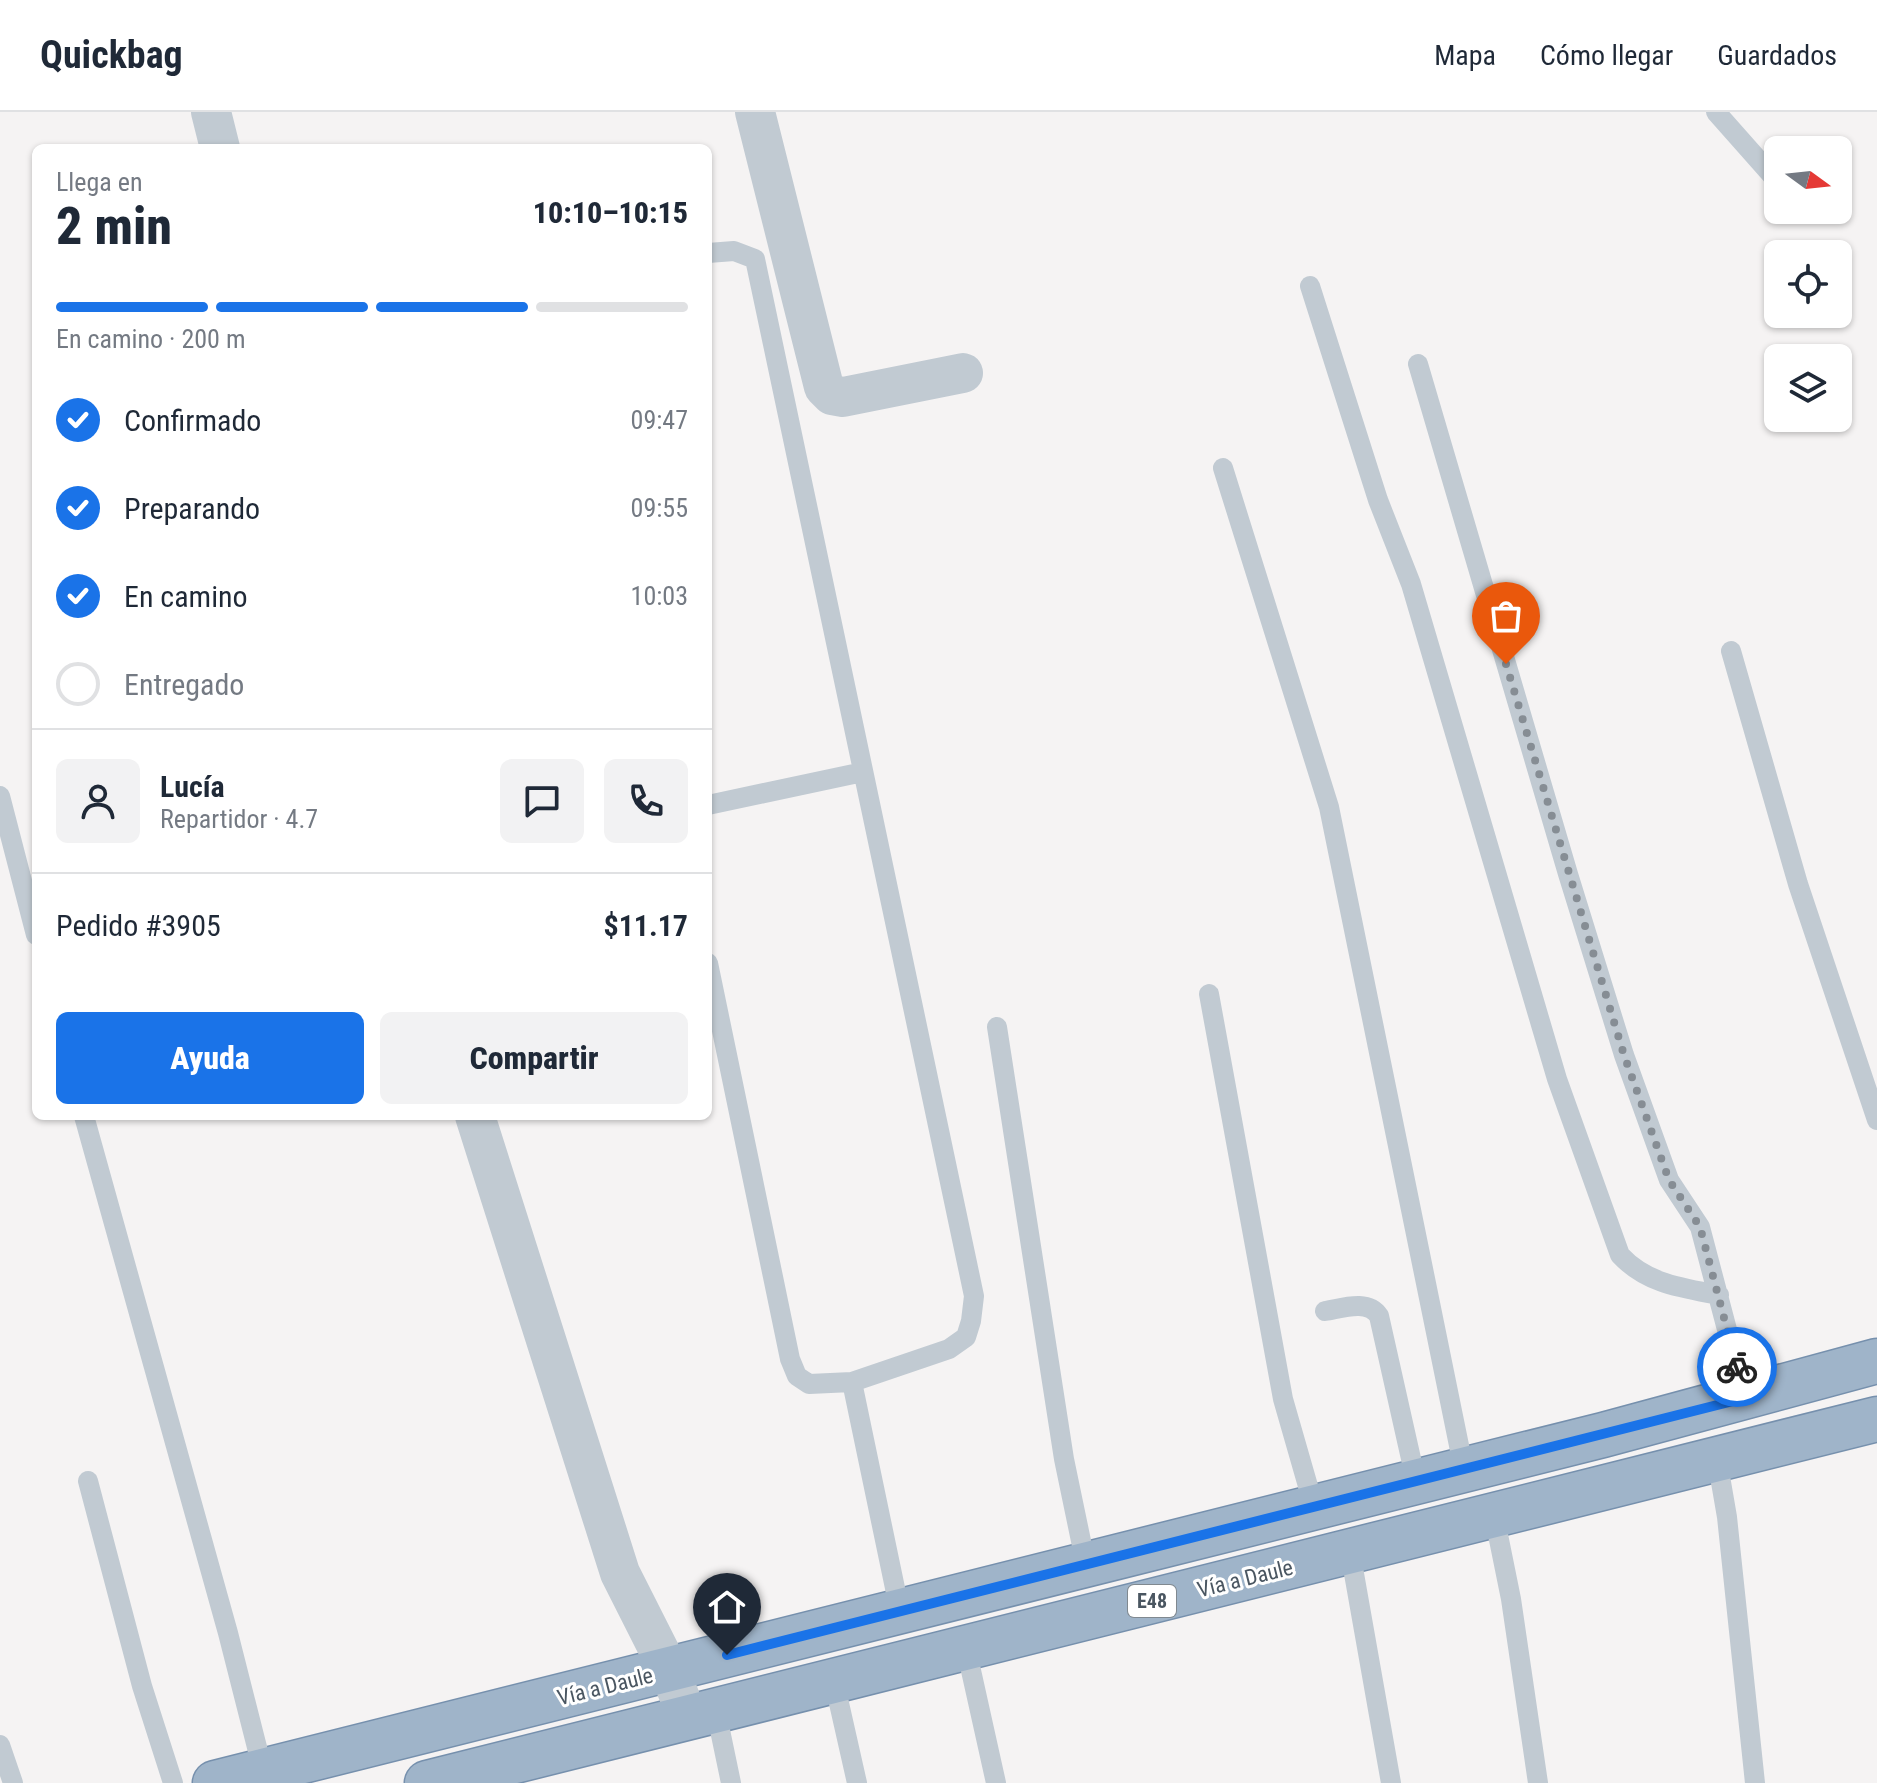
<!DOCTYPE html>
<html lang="es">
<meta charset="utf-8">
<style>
body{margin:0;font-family:"Roboto Condensed",sans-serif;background:#f2f2f3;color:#1f2937;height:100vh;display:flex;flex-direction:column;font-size:30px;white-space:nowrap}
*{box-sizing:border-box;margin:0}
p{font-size:26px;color:#747a83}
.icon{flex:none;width:44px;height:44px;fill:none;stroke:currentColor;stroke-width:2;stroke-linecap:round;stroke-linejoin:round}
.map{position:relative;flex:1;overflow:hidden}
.details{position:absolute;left:32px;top:32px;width:680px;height:976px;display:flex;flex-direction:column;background:#fff;border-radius:12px;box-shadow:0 2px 6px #0004}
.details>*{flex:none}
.needle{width:52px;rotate:105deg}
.tools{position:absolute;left:1764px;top:24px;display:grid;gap:16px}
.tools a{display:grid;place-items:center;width:88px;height:88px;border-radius:12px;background:#fff;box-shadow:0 2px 6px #0004;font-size:40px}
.pin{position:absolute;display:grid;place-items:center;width:68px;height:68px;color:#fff;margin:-82px -34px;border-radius:50% 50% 50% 0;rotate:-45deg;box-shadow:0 0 8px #0007}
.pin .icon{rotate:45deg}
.courier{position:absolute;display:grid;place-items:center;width:80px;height:80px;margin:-40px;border:6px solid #1a73e8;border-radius:50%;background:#fff;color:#222;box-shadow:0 2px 10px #0007}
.overview em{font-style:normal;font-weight:800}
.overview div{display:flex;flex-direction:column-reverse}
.overview{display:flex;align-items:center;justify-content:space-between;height:136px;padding:0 24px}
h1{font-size:52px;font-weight:800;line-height:60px}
.bar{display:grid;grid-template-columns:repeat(4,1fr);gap:12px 8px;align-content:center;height:96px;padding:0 24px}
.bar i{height:10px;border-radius:6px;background:#e0e1e3}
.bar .on{background:#1a73e8}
.bar p{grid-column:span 4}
.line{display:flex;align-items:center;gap:20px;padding:0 24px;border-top:2px solid #e0e1e3}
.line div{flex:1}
.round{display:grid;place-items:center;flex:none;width:84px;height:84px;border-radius:12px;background:#f2f2f3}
ol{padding:0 24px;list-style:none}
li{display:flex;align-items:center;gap:24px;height:88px}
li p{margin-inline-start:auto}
li .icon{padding:8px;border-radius:50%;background:#1a73e8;color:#fff;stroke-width:4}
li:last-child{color:#747a83}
li i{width:44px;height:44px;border:4px solid #e0e1e3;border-radius:50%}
.action{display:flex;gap:16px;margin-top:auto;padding:16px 24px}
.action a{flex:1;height:92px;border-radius:12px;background:#1a73e8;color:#fff;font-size:32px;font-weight:800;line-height:92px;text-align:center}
.action a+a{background:#f2f2f3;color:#1f2937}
header{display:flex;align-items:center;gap:48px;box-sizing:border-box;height:112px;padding:0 40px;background:#fff;border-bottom:2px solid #e0e1e3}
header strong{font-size:38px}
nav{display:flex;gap:44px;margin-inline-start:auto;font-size:28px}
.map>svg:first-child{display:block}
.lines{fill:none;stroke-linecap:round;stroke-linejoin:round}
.trunk-casing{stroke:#7690ad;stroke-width:47}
.service{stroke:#c1cad2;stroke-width:20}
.minor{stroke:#c1cad2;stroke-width:40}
.trunk{stroke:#9fb4c9;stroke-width:44}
.done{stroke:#868d94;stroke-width:8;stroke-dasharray:0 14.4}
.route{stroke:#1a73e8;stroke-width:10}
.labels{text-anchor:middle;stroke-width:6;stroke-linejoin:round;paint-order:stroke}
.shield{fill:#fff;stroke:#808990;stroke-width:2}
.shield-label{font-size:20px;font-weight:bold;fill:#4a5661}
.street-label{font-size:22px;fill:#4a5661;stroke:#fff}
</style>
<header>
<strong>Quickbag</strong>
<nav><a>Mapa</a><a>Cómo llegar</a><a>Guardados</a></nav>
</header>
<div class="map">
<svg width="1877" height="1671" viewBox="0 0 1877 1671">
<rect width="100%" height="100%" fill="#f5f3f3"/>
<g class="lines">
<!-- trunk casing -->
<g class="trunk-casing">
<path id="trunk" d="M215,1671L1603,1323L1877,1249
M427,1671L1877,1307"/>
</g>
<!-- service -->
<path class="service" d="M1716,0L1778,70
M708,141L734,139L755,147L974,1184L971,1209L966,1225L949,1237L852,1270L809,1272L797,1264L790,1247L708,851
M1310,174L1378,388L1411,472L1557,967L1620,1143C1647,1172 1682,1176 1719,1183
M1418,252L1568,762L1624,943L1669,1068L1700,1115L1745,1286
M1223,356L1329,695L1464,1358
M1731,539L1798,772L1877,1008
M0,684L36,823
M708,693L863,660
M1209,882L1283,1287L1314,1395
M997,915L1064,1347L1086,1453
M84,1004L228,1521L263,1659
M1325,1199C1343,1196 1368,1187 1379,1204L1416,1369
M852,1270L900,1500
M1717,1347L1727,1405L1755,1671
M88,1369L142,1574L173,1671
M1494,1403L1511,1487L1538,1671
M1350,1439L1391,1671
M966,1536L996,1671
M834,1569L857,1671
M716,1599L731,1671
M0,1633L13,1671"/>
<!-- minor -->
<path class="minor" d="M211,0L220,36
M755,0L824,275L832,283L843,285L963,261
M475,1004L620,1461L669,1558L688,1606"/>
<!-- trunk -->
<use href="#trunk" class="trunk"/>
</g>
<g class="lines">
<!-- done -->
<path class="done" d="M1506,552L1624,943L1669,1068L1700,1115L1737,1255"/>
<!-- route -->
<path class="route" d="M727,1543L1745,1286L1737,1255"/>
</g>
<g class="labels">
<!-- shield labels -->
<rect class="shield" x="1128" y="1473" width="48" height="32" rx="6"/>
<g class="shield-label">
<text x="1152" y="1496">E48</text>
</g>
<!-- street labels -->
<g class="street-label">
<text transform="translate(1245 1466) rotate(-14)" y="8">Vía a Daule</text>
<text transform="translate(605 1574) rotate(-14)" y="8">Vía a Daule</text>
</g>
</g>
</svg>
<div class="tools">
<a><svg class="needle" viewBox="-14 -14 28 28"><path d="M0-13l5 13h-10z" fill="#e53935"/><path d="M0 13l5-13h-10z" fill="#747a83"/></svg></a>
<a><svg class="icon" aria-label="locate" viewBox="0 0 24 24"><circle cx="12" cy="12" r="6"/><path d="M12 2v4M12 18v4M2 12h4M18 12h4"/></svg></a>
<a><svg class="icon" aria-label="layers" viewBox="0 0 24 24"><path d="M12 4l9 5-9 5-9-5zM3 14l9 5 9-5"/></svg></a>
</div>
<div class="pin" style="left:1506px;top:552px;background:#ea580c"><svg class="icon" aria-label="bag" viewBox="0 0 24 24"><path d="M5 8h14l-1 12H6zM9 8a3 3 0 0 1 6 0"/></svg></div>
<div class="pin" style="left:727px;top:1543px;background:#1f2937"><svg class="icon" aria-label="home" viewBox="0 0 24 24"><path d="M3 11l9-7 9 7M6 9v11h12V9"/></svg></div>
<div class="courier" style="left:1737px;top:1255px"><svg class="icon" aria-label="bike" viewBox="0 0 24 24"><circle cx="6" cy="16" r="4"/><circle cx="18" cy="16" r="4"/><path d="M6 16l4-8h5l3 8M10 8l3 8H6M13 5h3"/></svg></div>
<section class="details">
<div class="overview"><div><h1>2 min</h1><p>Llega en</p></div><em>10:10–10:15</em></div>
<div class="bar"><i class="on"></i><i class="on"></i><i class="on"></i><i></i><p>En camino · 200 m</p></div>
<ol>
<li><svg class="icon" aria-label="check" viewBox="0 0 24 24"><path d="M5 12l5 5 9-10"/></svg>Confirmado<p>09:47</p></li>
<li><svg class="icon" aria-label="check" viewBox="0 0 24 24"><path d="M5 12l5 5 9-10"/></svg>Preparando<p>09:55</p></li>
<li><svg class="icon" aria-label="check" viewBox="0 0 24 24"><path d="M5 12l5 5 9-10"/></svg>En camino<p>10:03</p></li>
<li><i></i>Entregado</li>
</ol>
<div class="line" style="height:144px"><a class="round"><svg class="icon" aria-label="person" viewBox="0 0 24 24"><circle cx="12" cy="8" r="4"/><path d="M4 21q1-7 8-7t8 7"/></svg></a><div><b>Lucía</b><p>Repartidor · 4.7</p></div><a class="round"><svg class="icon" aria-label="chat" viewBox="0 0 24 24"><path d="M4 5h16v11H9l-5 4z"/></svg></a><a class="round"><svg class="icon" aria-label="phone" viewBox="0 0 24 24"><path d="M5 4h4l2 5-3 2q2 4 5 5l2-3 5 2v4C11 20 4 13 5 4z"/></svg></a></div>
<div class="line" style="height:104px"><div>Pedido #3905</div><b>$11.17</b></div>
<div class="action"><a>Ayuda</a><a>Compartir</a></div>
</section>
</div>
